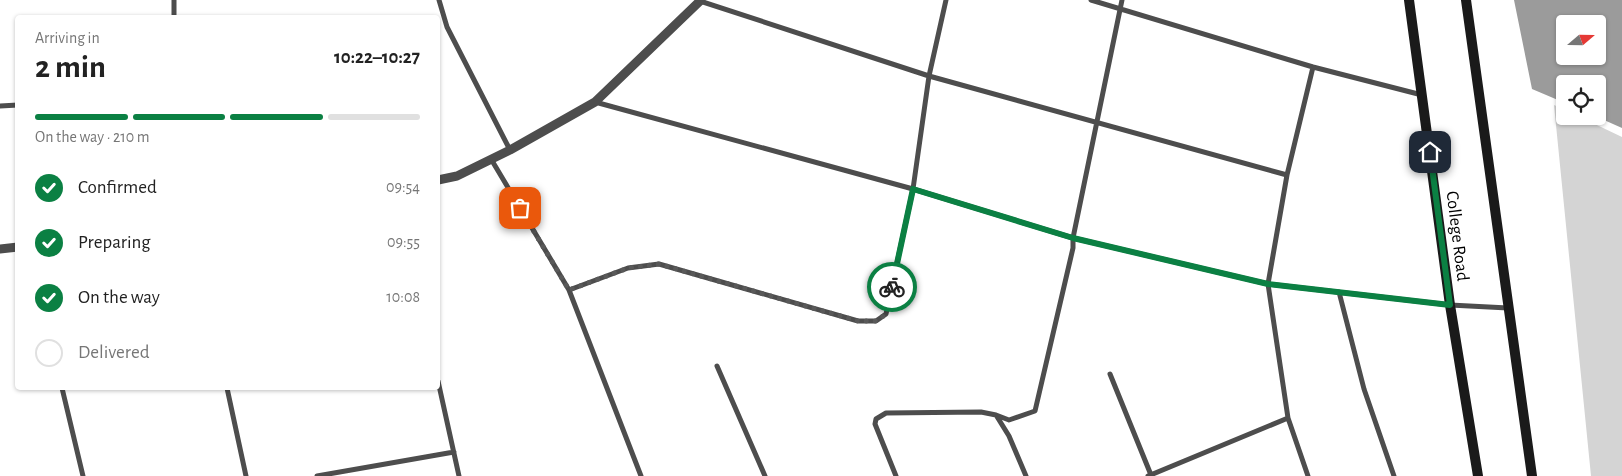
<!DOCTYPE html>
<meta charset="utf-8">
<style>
body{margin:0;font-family:"Alegreya Sans",sans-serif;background:#f6f6f6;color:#222;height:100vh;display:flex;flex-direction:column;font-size:19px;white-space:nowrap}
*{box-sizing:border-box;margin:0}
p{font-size:16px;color:#767676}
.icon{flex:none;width:28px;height:28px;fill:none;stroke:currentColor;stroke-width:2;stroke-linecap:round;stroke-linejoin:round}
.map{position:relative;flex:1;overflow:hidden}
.sheet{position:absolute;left:15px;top:15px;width:425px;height:375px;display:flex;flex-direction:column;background:#fff;border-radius:5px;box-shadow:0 1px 4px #0004}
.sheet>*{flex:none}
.needle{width:32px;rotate:70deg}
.controls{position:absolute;left:1556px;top:15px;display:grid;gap:10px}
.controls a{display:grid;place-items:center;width:50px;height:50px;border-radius:5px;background:#fff;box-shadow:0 1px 4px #0004;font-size:25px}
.pin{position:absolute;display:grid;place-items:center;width:42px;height:42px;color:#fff;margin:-21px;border-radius:10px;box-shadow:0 2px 8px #0006}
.courier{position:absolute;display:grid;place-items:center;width:50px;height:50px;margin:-25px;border:4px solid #0b8043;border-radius:50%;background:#fff;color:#222;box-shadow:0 1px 6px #0007}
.overview em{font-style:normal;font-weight:600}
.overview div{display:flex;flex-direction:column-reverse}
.overview{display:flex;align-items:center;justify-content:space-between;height:85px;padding:0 20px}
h1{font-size:32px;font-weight:600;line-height:38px}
.bar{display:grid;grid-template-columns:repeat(4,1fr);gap:8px 5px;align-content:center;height:60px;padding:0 20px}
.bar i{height:6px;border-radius:4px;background:#e0e0e0}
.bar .selected{background:#0b8043}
.bar p{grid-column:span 4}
ol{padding:0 20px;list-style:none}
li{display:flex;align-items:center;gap:15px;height:55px}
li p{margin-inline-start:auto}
li .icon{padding:5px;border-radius:50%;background:#0b8043;color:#fff;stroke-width:4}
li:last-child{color:#767676}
li i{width:28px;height:28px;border:2px solid #e0e0e0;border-radius:50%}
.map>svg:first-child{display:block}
.green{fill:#d4d4d4}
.water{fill:#9b9b9b;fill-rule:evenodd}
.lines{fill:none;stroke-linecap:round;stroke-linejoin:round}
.minor{stroke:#4d4d4d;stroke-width:5}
.tertiary{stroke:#4d4d4d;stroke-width:9}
.secondary{stroke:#1a1a1a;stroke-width:10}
.done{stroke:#595959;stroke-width:5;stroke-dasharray:0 9}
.route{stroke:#0b8043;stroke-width:6}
.labels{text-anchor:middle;stroke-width:4;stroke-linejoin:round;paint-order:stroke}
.street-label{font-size:18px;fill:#000;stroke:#fff}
</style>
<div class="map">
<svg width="1622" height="476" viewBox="0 0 1622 476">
<rect width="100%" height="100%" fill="#fff"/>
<!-- green -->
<path class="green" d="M1554,105L1565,110V116H1578L1622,137V476H1591Z"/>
<!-- water -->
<path class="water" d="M1514,0H1622V128L1595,116H1598V84H1565V103L1532,89ZM1565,24H1598V56H1565Z"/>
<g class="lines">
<!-- minor -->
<path class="minor" d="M174,0V18
M439,0L447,27L510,150
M1091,0L1313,67L1422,95
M700,1L929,76L1287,175
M595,102L913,189L1073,238L1268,284L1450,305L1508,308
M0,106L18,105
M491,159L569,290L641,476
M569,290L628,268L659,264L858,321H876L886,314L913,189L929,76L946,0
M1339,292L1364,389L1394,476
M717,366L765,476
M1110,374L1151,475
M438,381L459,476
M62,388L83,476
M227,388L246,476
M996,415L1009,420L1035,411L1073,248V238L1122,0
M317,476L454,452
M896,476L875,424L876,419L886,413L981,412L996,415L1009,436L1026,476
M1148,476L1288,418
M1308,476L1288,418L1268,284L1287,175L1313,67"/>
<!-- tertiary -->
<path class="tertiary" d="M438,180L457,176L510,150L595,102L701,0
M0,249L18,247"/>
<!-- secondary -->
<path class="secondary" d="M1409,0L1450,305L1478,476
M1466,0L1532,476"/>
</g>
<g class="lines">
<!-- done -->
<path class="done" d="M520,208L569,290L628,268L659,264L858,321H876L886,314L892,287"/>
<!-- route -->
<path class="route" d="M892,287L913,189L1073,238L1268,284L1450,305L1430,152"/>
</g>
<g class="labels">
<!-- street labels -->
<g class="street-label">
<text transform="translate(1458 236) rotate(83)" y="6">College Road</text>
</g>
</g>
</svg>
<div class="controls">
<a><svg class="needle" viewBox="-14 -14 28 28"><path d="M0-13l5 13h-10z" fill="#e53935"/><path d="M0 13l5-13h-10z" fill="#767676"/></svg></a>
<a><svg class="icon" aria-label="locate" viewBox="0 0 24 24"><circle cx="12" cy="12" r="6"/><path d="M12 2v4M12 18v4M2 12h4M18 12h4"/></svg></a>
</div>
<div class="pin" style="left:520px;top:208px;background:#ea580c"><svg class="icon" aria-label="bag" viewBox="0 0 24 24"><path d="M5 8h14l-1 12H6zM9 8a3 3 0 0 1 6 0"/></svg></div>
<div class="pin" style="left:1430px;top:152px;background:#1f2937"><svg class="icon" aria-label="home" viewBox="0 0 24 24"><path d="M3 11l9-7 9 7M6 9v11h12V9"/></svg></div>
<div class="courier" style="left:892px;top:287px"><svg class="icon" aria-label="bike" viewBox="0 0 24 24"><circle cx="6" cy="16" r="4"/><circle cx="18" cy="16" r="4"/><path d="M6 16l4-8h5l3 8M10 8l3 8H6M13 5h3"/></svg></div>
<section class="sheet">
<div class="overview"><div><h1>2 min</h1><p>Arriving in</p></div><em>10:22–10:27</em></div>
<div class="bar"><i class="selected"></i><i class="selected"></i><i class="selected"></i><i></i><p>On the way · 210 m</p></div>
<ol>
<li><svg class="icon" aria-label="check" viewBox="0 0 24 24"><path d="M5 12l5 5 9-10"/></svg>Confirmed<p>09:54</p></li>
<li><svg class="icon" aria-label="check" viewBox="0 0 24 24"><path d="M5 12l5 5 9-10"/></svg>Preparing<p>09:55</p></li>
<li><svg class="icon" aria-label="check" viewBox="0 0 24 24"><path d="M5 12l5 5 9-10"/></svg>On the way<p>10:08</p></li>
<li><i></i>Delivered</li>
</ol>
</section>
</div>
